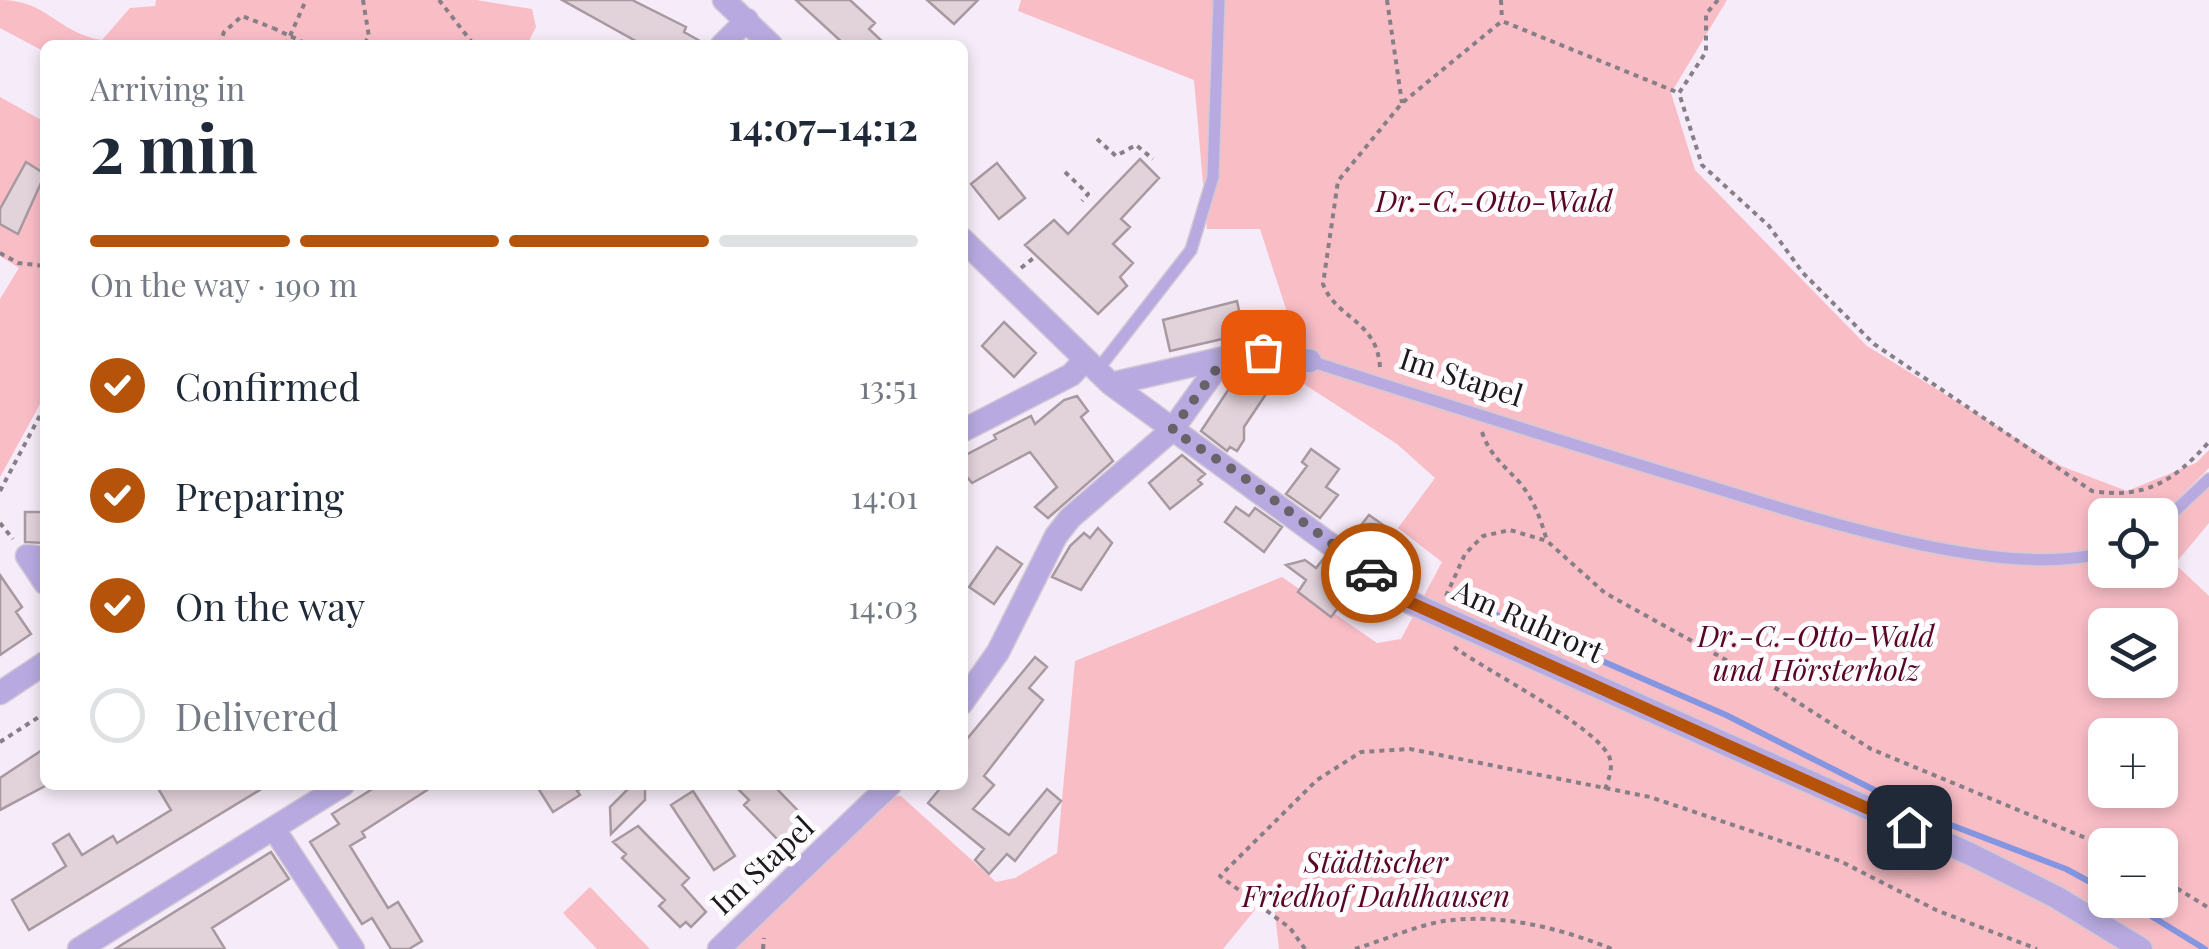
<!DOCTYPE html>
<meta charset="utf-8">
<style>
body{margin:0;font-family:"Playfair Display",serif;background:#f2f2f3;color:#1f2937;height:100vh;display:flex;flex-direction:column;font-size:38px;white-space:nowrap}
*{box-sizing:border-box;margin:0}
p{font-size:32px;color:#747a83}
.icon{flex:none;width:55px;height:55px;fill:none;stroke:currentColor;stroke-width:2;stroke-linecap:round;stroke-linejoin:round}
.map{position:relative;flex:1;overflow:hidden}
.details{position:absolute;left:40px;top:40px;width:928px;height:750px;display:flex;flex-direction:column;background:#fff;border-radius:15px;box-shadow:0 5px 15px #0003}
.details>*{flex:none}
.tools{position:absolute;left:2088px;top:498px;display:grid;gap:20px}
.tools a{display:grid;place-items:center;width:90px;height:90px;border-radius:15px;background:#fff;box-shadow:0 5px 15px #0003;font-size:50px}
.pin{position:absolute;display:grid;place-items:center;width:85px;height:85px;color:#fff;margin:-42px;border-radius:20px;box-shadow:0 5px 15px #0006}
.courier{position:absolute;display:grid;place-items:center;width:100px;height:100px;margin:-50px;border:8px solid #b45309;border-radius:50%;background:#fff;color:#222;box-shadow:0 2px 12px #0007}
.headline em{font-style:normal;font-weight:700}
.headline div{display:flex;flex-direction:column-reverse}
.headline{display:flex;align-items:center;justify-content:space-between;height:170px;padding:0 50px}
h1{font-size:65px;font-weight:700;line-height:75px}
.bar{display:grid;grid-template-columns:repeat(4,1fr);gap:15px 10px;align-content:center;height:120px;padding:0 50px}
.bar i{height:12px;border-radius:8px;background:#e0e1e3}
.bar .current{background:#b45309}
.bar p{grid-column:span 4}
ol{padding:0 50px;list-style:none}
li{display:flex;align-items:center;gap:30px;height:110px}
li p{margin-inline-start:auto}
li .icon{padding:10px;border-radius:50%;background:#b45309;color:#fff;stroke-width:4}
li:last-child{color:#747a83}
li i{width:55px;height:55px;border:5px solid #e0e1e3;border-radius:50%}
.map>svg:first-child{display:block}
.green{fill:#f9bdc6;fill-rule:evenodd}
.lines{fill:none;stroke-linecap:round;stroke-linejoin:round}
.stream{stroke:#8496e1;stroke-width:6}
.building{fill:#e2d2da;stroke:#a899a1;stroke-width:2.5}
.service-casing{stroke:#d3c9d5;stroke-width:14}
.minor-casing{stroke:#d3c9d5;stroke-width:25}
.path{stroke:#867f87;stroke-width:4;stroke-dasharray:5 5;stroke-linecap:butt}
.service{stroke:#b8aae0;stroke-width:11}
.minor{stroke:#b8aae0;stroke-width:22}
.path-bridge{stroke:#867f87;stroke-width:4;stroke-dasharray:5 5;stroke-linecap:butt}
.done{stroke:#686269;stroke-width:10;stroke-dasharray:0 18}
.route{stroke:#b45309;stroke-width:12}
.labels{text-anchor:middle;stroke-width:10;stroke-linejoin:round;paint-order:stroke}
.park-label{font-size:30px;font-style:italic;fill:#590623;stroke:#fefcff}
.street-label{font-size:30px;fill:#1c181c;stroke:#fefcff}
</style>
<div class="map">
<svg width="2209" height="949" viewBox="0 0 2209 949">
<rect width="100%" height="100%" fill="#f6ebf8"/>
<!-- green -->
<path class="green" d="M0,0C48,0 57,33 102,40L130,8L155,6L156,0H476L532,9L536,27L527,45L501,40L498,45H45V52L0,28Z
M1021,0H1727L1671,93L1695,170L1867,346L2061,466L2127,491L2196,463L2209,450V468L2160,517L2105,515V570H2160V532L2209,485V523L2175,564L2209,596V949H1279L1272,889L1223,949H734L890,797L901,796L996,882L1015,878L1057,853L1075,661L1282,577L1377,643L1401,639L1442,562L1398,528L1435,478L1397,444L1296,379L1300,352L1260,229H1207L1194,80L1018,11ZM2105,625H2160V680H2105ZM2105,735H2160V790H2105ZM2105,845H2160V900H2105Z
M0,97L45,122V395L0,477V299L19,268L0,256Z
M590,887L650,949H597L563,913Z"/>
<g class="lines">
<!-- stream -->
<path class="stream" d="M1460,599L1726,715L1922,814L2066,869L2105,890
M2125,900L2205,949"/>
</g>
<!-- building -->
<path class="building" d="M562,0H632L686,27L684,32L707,45H643Z
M796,0H850L875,23L869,29L886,45H845Z
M927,0H978L954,24Z
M1140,159L1159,178L1121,219L1130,227L1113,244L1133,263L1120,277L1127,286L1098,314L1025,245L1054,220L1068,234Z
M26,162L45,174L18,234L0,224V209Z
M997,163L1025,198L999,219L971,184Z
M1237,301L1244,334L1170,351L1163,320Z
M1004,322L1036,353L1014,377L982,346Z
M1242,369L1270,388L1244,427V440L1237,451L1230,447L1227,451L1201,431Z
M1077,396L1088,411L1081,417L1113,461L1048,518L1035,507L1057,487L1030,452L972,483L962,471V457L996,439L994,435L1031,416L1035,424L1064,400Z
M1311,449L1339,469L1326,487L1338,495L1320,518L1286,494L1307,466L1302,462Z
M1182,455L1205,474L1198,480L1202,484L1170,509L1149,483Z
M1236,507L1249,516L1255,508L1282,527L1264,552L1225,522Z
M25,512H45V543L25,542Z
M1369,515L1406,541L1387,567L1368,553L1376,541L1358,529Z
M1098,528L1112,543L1081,590L1052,577L1070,546L1084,533L1090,538Z
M997,547L1022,564L994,604L969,587Z
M1324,558L1375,596L1368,605L1348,595L1331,617L1298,592L1306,580L1286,565L1305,560L1316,568Z
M0,575L22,607L16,612L31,634L0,655Z
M1035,657L1047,667L1029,688L1043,700L984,776L994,785L973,809L1009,835L1047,789L1061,801L1015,861L1007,854L989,874L975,860L984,849L928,803L943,785H962V745Z
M45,748V786L0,810V778Z
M156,785H268L29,930L12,900L66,866L53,844L69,834L82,855L113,836L117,843L171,810Z
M379,785H435L362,832L365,837L350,846L388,908L398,902L422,941L409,949H391L372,918L362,924L310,842L339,824L332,814Z
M536,785H573L580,795L553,812Z
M632,785H645V800L611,834L610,807Z
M734,785H773L807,820L782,844L744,805L749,800Z
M693,791L735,856L714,870L671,805Z
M638,826L689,878L682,885L706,912L691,927L686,922L680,927L659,906L665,900L622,858L626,854L613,842Z
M271,852L289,879L212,928L225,949H115Z"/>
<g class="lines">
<!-- service casing -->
<g class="service-casing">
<path id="service" d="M1310,361C1438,402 1566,443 1696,482C1798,513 2003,583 2105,552
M1096,372L1191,250L1213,177L1219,0
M2160,525L2209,479"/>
</g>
<!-- minor casing -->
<g class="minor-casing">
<path id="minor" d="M724,0L771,45
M722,45L747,20
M962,239L1111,384L1409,602L1968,853L2056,897L2141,949
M1111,384L1250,352L1310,361
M962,431L1071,375L1084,361
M45,558L27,556L45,583
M0,693L45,663
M962,703L998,652L1056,536L1070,518L1172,430L1223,359
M274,829L353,949
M79,949L343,785
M719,949L890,785"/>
</g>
<!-- path -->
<path class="path" d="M363,0L369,37L363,45
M439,0L474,45
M1387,0L1402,103
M1501,0L1502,20
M1718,0L1706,14V52L1679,93L1702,165L1769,226L1803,273L1874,344L2092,491C2145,499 2173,482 2209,442
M219,45L224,32L242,16L273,28
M286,45L306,0
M1097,139L1116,156L1136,145L1153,159
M1065,172L1088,194L1082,201
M0,253L18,263L45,266
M1021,268L1036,256
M1380,367C1377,320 1336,319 1323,284L1338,181L1402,103L1502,21L1679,93
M1482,432C1490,456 1504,465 1520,483C1534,500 1541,520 1547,541
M0,491L45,406
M0,523L13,539
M1446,596L1465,554L1483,536L1510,530L1547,541L1605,593L1766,682L1871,749L2105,846
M1454,647C1483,669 1602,729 1610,759C1613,770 1608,780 1605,790
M0,742L45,713
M578,790L581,785
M2160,878L2209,908
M763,949L764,938
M1305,949L1290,928L1220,876L1317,780L1361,752L1410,749L1650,797L1840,861L1936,910L2037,949
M1355,949C1384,940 1415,926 1444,921C1501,913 1560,928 1612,949"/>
<!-- service -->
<use href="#service" class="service"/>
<!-- minor -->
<use href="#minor" class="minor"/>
<!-- path-bridge -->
<path class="path-bridge" d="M273,28L309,45"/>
</g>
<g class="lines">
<!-- done -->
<path class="done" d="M1263,352L1223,360L1172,430L1238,473L1371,573"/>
<!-- route -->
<path class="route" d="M1371,573L1409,602L1909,827"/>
</g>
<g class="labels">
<!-- park labels -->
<g class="park-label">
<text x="1494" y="212">Dr.-C.-Otto-Wald</text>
<text x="1816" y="647">Dr.-C.-Otto-Wald<tspan x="1816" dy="34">und Hörsterholz</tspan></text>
<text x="1376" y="873">Städtischer<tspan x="1376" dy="34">Friedhof Dahlhausen</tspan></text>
</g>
<!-- street labels -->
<g class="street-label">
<text transform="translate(1461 378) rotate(18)" y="10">Im Stapel</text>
<text transform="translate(1528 622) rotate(24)" y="10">Am Ruhrort</text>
<text transform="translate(763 866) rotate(-43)" y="10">Im Stapel</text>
</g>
</g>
</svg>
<div class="tools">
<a><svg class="icon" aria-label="locate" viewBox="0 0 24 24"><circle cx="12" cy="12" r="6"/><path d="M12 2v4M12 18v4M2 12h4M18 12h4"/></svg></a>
<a><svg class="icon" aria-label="layers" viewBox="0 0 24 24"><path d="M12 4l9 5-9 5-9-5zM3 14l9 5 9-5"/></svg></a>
<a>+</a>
<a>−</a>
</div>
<div class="pin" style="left:1263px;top:352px;background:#ea580c"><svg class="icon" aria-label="bag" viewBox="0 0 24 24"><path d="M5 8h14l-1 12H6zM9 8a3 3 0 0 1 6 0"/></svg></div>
<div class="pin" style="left:1909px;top:827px;background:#1f2937"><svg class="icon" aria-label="home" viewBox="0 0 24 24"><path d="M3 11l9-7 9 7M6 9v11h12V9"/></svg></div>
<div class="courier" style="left:1371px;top:573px"><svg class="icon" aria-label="car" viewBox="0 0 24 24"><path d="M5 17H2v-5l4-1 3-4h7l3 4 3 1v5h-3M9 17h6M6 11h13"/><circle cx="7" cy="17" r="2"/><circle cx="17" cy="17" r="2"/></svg></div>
<section class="details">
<div class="headline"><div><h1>2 min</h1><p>Arriving in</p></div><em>14:07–14:12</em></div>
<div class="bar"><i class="current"></i><i class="current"></i><i class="current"></i><i></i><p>On the way · 190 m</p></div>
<ol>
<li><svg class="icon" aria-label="check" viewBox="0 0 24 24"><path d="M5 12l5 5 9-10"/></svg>Confirmed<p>13:51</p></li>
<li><svg class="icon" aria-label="check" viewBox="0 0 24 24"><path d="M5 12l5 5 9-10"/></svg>Preparing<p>14:01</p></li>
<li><svg class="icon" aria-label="check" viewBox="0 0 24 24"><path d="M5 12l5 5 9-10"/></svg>On the way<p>14:03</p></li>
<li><i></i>Delivered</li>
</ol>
</section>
</div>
